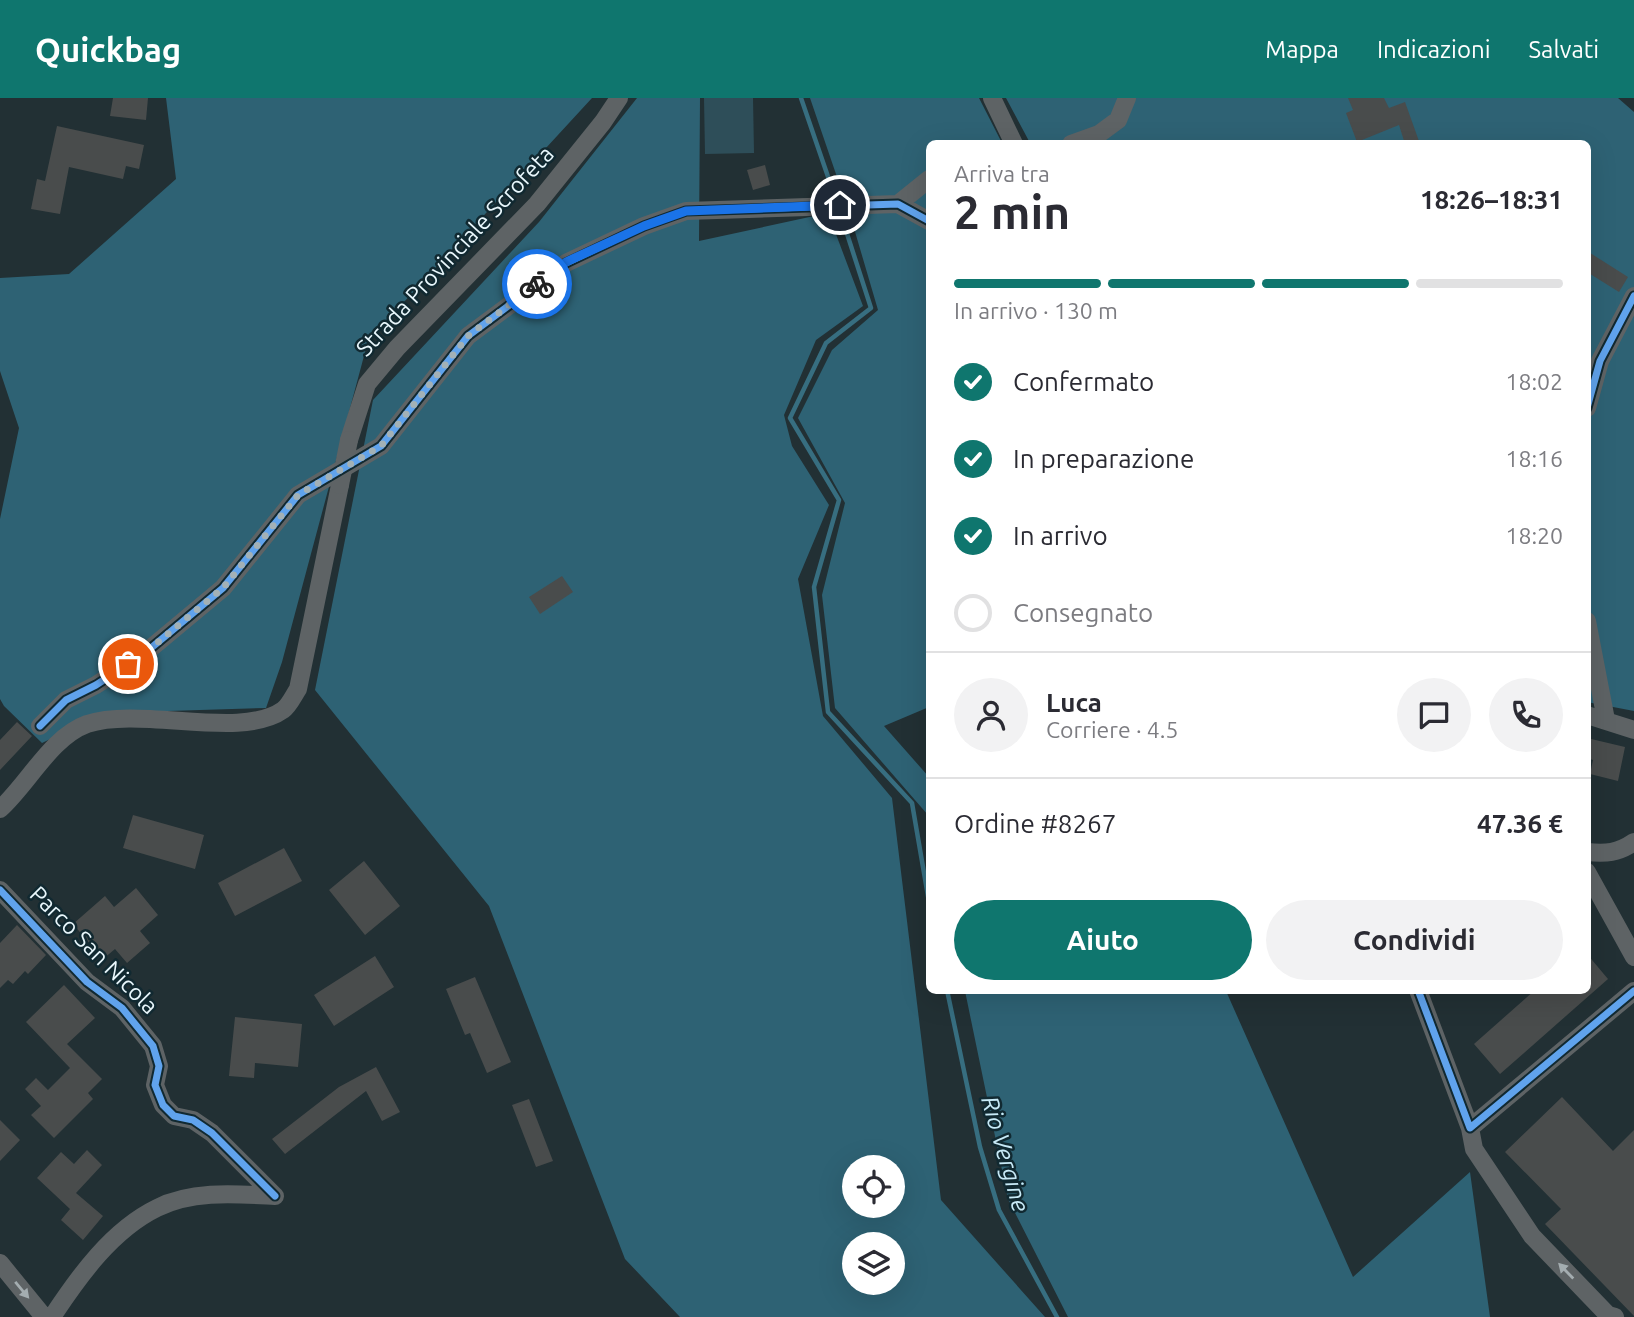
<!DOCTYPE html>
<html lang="it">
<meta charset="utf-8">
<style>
body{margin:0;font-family:Ubuntu,sans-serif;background:#f2f2f3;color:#2b2b33;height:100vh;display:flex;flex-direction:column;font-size:26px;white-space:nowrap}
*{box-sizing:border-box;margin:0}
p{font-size:23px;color:#7c7c81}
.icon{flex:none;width:38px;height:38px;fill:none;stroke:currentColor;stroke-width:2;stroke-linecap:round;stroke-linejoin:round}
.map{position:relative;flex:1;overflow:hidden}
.drawer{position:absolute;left:926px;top:42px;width:665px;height:854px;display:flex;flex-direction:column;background:#fff;border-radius:10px;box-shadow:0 7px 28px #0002}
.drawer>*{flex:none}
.tools{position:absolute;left:842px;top:1057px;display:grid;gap:14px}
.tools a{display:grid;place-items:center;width:63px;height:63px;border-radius:50%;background:#fff;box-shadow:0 7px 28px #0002;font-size:35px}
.pin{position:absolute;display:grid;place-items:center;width:60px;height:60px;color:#fff;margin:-30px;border:4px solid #fff;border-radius:50%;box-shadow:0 2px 7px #0007}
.courier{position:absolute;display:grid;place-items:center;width:70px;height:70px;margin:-35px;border:5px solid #1a73e8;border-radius:50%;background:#fff;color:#222;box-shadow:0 2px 9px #0007}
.headline em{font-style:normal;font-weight:700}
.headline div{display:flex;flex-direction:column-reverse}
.headline{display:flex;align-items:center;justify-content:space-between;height:119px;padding:0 28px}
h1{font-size:46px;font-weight:700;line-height:52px}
.bar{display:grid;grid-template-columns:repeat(4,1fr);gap:10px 7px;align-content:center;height:84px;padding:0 28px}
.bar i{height:9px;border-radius:5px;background:#e1e1e2}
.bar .on{background:#0f766e}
.bar p{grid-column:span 4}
.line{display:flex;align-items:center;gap:18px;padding:0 28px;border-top:2px solid #e1e1e2}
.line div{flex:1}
.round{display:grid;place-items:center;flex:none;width:74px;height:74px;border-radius:37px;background:#f2f2f3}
ol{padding:0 28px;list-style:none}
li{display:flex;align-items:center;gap:21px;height:77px}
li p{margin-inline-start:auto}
li .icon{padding:7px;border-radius:50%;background:#0f766e;color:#fff;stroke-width:4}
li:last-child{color:#7c7c81}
li i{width:38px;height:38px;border:4px solid #e1e1e2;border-radius:50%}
.cta{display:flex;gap:14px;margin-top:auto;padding:14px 28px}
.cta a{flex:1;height:80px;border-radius:42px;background:#0f766e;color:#fff;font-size:28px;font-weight:700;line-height:80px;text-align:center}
.cta a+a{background:#f2f2f3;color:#2b2b33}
header{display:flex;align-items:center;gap:42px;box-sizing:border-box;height:98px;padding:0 35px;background:#0f766e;color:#fff}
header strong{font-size:33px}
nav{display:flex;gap:38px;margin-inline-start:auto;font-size:24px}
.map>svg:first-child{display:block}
.green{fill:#2e4e59}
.forest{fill:#2e6274;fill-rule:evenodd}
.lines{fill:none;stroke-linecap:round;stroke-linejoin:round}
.stream{stroke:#376e80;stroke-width:4.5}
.building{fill:#494c4c}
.minor{stroke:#5e6365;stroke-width:18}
.minor-bridge{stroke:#5e6365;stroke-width:18}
.cycleway-casing{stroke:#112931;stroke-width:11}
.cycleway{stroke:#60a3ed;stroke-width:7}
.oneway{fill:#a4adb0}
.done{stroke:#a3b1b6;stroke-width:7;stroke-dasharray:0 12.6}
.route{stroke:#1a73e8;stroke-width:9}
.labels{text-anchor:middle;stroke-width:5;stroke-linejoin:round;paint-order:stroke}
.street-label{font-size:23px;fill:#e9f7fc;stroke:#112931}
.water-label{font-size:24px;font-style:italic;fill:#c8eaf7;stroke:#112931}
</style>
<header>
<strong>Quickbag</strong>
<nav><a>Mappa</a><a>Indicazioni</a><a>Salvati</a></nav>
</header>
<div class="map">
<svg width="1634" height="1219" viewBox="0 0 1634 1219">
<rect width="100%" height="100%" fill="#223034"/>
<!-- green -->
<path class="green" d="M704,0H753L754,55L705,56Z"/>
<!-- forest -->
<path class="forest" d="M166,0H592L368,243L282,564L266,610L104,615L42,645L4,608L0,601V421L19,330L0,273V180L69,176L176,81Z
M637,0H700L699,143L828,115L863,208L816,242L784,317L792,348L829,407L798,481L823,618L892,700L941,1102L1045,1219H680L625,1161L489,808L315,592L373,302L539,124ZM854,1069H892V1108H854ZM854,1146H892V1185H854Z
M810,0H979L1002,45L929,46V609L884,628L929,679V722L928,717L835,610L822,497L845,405L798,320L832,252L878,212L851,120Z
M1006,0H1618L1634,14V613L1587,604V46L1030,45Z
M965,893H1226L1353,1179L1470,1074L1490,1219H1068L1008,1101Z"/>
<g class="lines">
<!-- stream -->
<path class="stream" d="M801,0L836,102
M840,114L871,210L826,245L790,320L839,402L814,489L828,614L912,705L929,804
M947,892L980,1049L999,1112L1057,1219"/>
</g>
<!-- building -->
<path class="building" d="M113,0H148L146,22L110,18Z
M1348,0H1384L1389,10L1405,4L1420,46H1405L1399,27L1357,44L1346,15L1353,12Z
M57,28L144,47L139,71L126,68L123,81L69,69L60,116L31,111L37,81L45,83Z
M765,67L770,87L753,92L747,72Z
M1587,153L1628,179L1619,194L1587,174Z
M562,478L573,494L540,516L529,499Z
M17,624L32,638L0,672V642Z
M1587,640L1625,649L1618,683L1590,676L1593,662L1587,660Z
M133,717L204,737L195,771L123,750Z
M284,750L302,783L235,818L218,785Z
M364,763L400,808L365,837L329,792Z
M136,790L158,817L140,833L150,845L127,865L115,851L103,861L73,826L105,798L114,809Z
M17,827L46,857L28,876L25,873L13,886L8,882L0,890V845Z
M1587,856L1608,881L1500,976L1474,946L1535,892H1587Z
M375,858L394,889L334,928L314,897Z
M475,879L511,964L487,975L470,935L465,937L446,891Z
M64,887L95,920L67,946L102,981L88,995L93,1001L54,1040L31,1017L41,1008L25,991L36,980L48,992L70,970L26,924Z
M235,919L302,926L298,969L255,965L254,980L229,978Z
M376,969L400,1014L382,1023L366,993L285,1056L272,1041L339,989Z
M1562,999L1613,1053L1634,1032V1218L1545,1126L1561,1111L1505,1054Z
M529,1001L553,1063L536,1069L512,1007Z
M0,1022L20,1042L0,1063Z
M87,1052L102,1067L76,1095L103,1118L83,1142L61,1122L70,1111L37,1080L61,1054L74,1066Z"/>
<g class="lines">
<!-- minor -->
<path class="minor" d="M992,0L1014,46
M1071,46L1099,36L1118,22L1127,0
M898,106L929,81
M1587,310L1600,263L1634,198
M349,342L367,286L397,250L537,106L603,24L619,0
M1587,523L1606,622
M1587,617L1634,632
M40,628L66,602L96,587L145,555L223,490L298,397L381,348L468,238L566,165L644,128L686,113L898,106L929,123
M0,711C28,686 51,639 87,626C141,608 241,642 283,612C289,608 294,597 298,591L340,387
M1587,754C1606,756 1618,755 1634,744
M1587,774L1634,859
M0,792L87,884L122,910L153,948L159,968L155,987L163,1007L174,1018L193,1022L212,1035L275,1098
M1418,892L1470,1030L1634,893
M1470,1030L1474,1051L1532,1138L1608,1217L1615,1219
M0,1165L44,1219
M52,1219C79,1178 112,1132 157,1110C192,1092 237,1096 275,1098"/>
<!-- minor-bridge -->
<path class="minor-bridge" d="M340,387L349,342"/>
<!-- cycleway casing -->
<g class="cycleway-casing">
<path id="cycleway" d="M1587,310L1600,263L1634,198
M40,628L66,602L96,587L145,555L223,490L298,397L381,348L468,238L566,165L644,128L686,113L898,106L929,123
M0,792L87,884L122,910L153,948L159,968L155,987L163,1007L174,1018L193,1022L212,1035L275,1098
M1418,892L1470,1030L1634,893"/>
</g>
<!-- cycleway -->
<use href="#cycleway" class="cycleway"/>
</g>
<!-- one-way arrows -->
<defs><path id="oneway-solid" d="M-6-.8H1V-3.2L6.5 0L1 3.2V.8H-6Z" transform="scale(1.75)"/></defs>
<g class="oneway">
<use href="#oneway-solid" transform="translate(1566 1173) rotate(-134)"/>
<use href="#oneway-solid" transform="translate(22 1192) rotate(50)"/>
</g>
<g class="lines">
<!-- done -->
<path class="done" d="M128,566L145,555L223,490L298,397L381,348L468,238L537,186"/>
<!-- route -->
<path class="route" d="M537,186L566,164L644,128L686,113L840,107"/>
</g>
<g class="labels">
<!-- street labels -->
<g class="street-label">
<text transform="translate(455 153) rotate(-47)" y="8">Strada Provinciale Scrofeta</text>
<text transform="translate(94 852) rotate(45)" y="8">Parco San Nicola</text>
</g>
<!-- water labels -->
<g class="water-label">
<text transform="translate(1005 1056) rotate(74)" y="8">Rio Vergine</text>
</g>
</g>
</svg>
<div class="tools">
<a><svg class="icon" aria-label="locate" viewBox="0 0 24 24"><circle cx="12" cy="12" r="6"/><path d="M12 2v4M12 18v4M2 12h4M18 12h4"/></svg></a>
<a><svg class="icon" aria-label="layers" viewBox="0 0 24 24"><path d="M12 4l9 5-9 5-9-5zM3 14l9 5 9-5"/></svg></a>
</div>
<div class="pin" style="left:128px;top:566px;background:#ea580c"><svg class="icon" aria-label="bag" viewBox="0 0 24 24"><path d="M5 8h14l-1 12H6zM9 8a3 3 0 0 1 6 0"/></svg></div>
<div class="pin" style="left:840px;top:107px;background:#1f2937"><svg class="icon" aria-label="home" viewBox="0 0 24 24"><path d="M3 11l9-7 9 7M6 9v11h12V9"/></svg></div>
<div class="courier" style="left:537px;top:186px"><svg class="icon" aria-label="bike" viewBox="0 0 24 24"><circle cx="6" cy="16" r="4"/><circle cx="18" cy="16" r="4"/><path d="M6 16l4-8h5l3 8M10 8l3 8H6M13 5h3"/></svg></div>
<section class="drawer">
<div class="headline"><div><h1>2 min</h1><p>Arriva tra</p></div><em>18:26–18:31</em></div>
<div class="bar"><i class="on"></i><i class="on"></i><i class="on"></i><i></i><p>In arrivo · 130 m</p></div>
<ol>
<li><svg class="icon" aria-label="check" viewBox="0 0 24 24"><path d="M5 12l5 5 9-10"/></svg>Confermato<p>18:02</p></li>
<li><svg class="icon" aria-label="check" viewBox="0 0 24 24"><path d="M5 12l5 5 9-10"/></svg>In preparazione<p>18:16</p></li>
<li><svg class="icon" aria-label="check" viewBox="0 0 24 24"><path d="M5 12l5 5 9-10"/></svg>In arrivo<p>18:20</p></li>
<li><i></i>Consegnato</li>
</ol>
<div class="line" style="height:126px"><a class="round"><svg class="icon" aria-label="person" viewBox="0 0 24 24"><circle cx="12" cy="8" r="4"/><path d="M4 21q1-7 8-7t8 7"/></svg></a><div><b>Luca</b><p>Corriere · 4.5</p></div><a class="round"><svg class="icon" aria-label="chat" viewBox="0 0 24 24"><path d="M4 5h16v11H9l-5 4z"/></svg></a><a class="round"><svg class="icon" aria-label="phone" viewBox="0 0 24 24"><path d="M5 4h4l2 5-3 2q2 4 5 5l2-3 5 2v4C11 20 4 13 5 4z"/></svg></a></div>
<div class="line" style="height:91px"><div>Ordine #8267</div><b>47.36 €</b></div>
<div class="cta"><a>Aiuto</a><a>Condividi</a></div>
</section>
</div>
